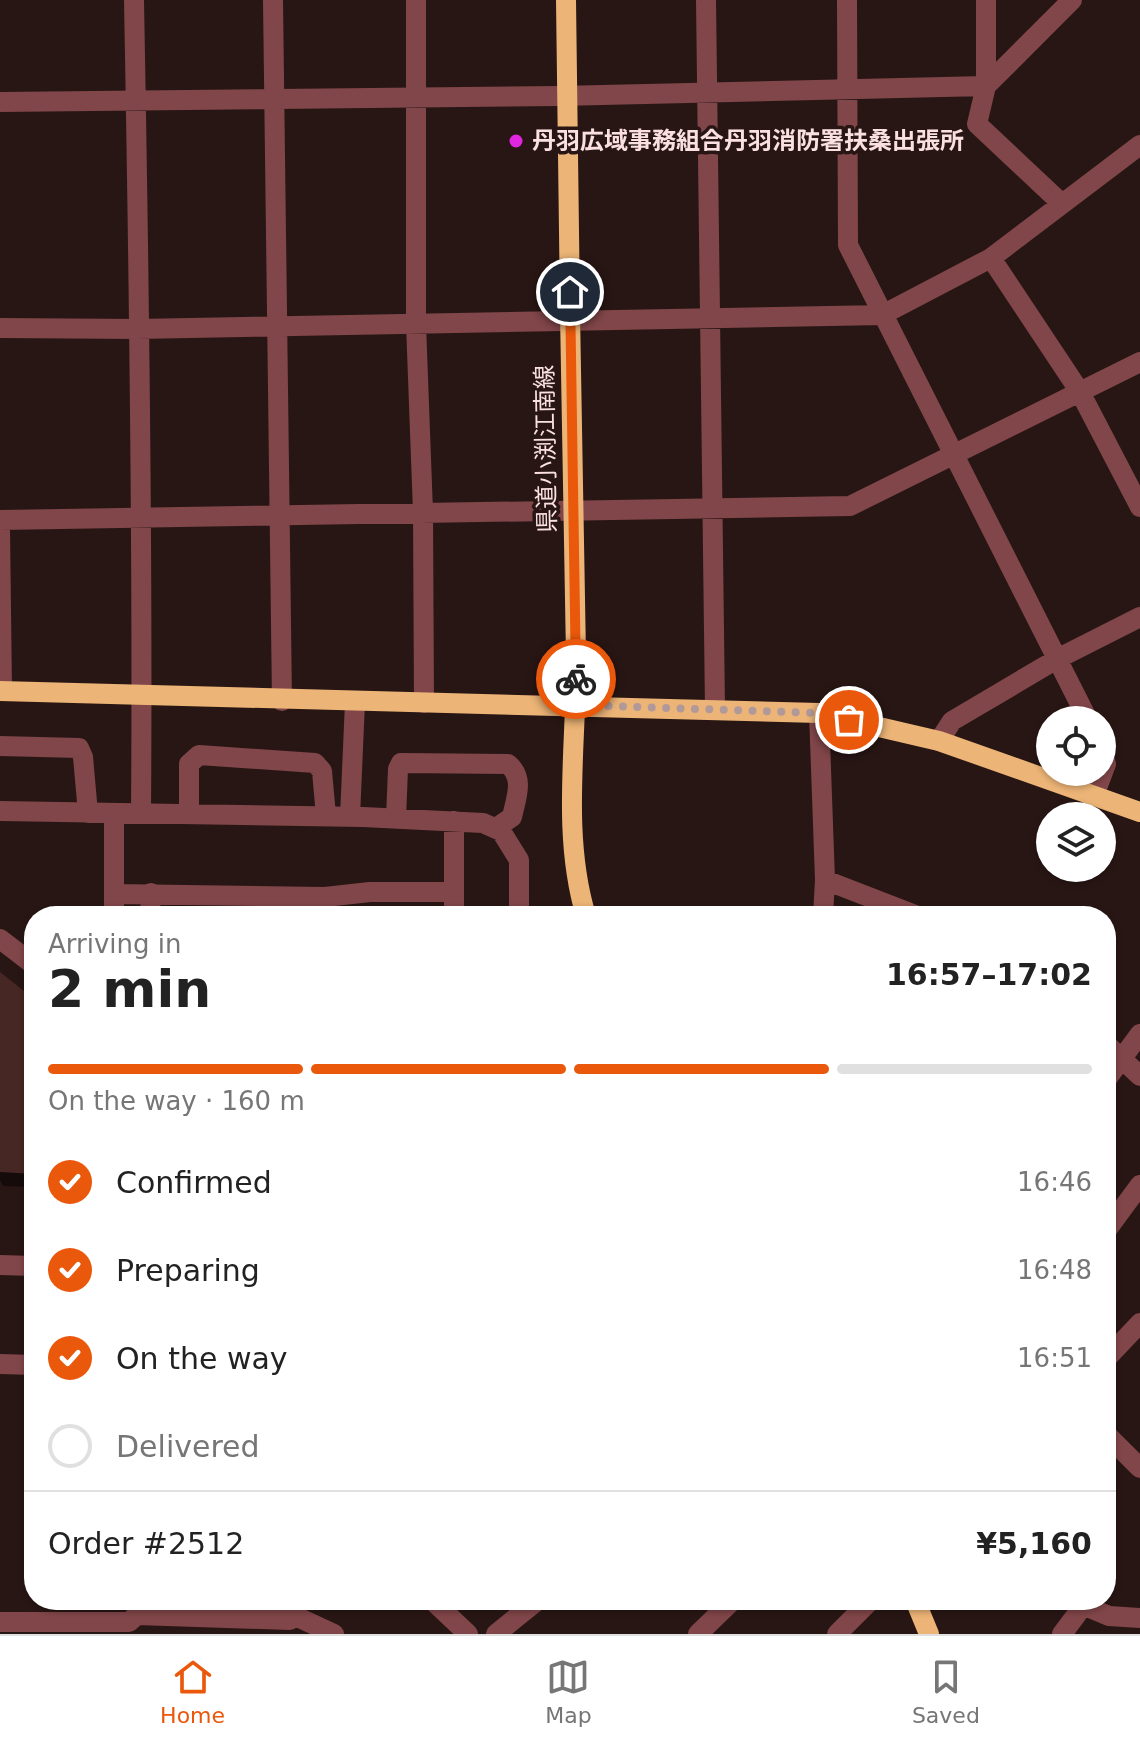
<!DOCTYPE html>
<meta charset="utf-8">
<style>
body{margin:0;font-family:"DejaVu Sans","Noto Sans JP",sans-serif;background:#f6f6f6;color:#222;height:100vh;display:flex;flex-direction:column;font-size:30px;white-space:nowrap}
*{box-sizing:border-box;margin:0}
p{font-size:26px;color:#767676}
.icon{flex:none;width:44px;height:44px;fill:none;stroke:currentColor;stroke-width:2;stroke-linecap:round;stroke-linejoin:round}
.map{position:relative;flex:1;overflow:hidden}
.drawer{position:absolute;left:24px;top:906px;width:1092px;height:704px;display:flex;flex-direction:column;background:#fff;border-radius:32px;box-shadow:0 2px 6px #0004}
.drawer>*{flex:none}
.fabs{position:absolute;left:1036px;top:706px;display:grid;gap:16px}
.fabs a{display:grid;place-items:center;width:80px;height:80px;border-radius:50%;background:#fff;box-shadow:0 2px 6px #0004;font-size:40px}
.pin{position:absolute;display:grid;place-items:center;width:68px;height:68px;color:#fff;margin:-34px;border:4px solid #fff;border-radius:50%;box-shadow:0 2px 8px #0007}
.courier{position:absolute;display:grid;place-items:center;width:80px;height:80px;margin:-40px;border:6px solid #ea580c;border-radius:50%;background:#fff;color:#222;box-shadow:0 2px 10px #0007}
.headline em{font-style:normal;font-weight:800}
.headline div{display:flex;flex-direction:column-reverse}
.headline{display:flex;align-items:center;justify-content:space-between;height:136px;padding:0 24px}
h1{font-size:52px;font-weight:800;line-height:60px}
.bar{display:grid;grid-template-columns:repeat(4,1fr);gap:12px 8px;align-content:center;height:96px;padding:0 24px}
.bar i{height:10px;border-radius:6px;background:#e0e0e0}
.bar .selected{background:#ea580c}
.bar p{grid-column:span 4}
.line{display:flex;align-items:center;gap:20px;padding:0 24px;border-top:2px solid #e0e0e0}
.line div{flex:1}
ol{padding:0 24px;list-style:none}
li{display:flex;align-items:center;gap:24px;height:88px}
li p{margin-inline-start:auto}
li .icon{padding:8px;border-radius:50%;background:#ea580c;color:#fff;stroke-width:4}
li:last-child{color:#767676}
li i{width:44px;height:44px;border:4px solid #e0e0e0;border-radius:50%}
.tabs{display:flex;justify-content:space-around;align-items:center;height:112px;border-top:2px solid #e0e0e0;background:#fff;font-size:22px;color:#767676}
.tabs a{display:grid;justify-items:center;gap:4px}
.tabs .selected{color:#ea580c}
.map>svg:first-child{display:block}
.shadow{fill:#0007}
.building{fill:#472723}
.lines{fill:none;stroke-linecap:round;stroke-linejoin:round}
.minor{stroke:#814649;stroke-width:20}
.major{stroke:#ecb476;stroke-width:20}
.done{stroke:#b19999;stroke-width:8;stroke-dasharray:0 14.4}
.route{stroke:#ea580c;stroke-width:10}
.poi-dot{fill:#e126e0;stroke:#281614;stroke-width:3}
.labels{text-anchor:middle;stroke-width:7;stroke-linejoin:round;paint-order:stroke}
.poi-label{font-size:24px;font-weight:bold;fill:#fbe0e0;stroke:#281614;text-anchor:start}
.street-label{font-size:24px;fill:#fbe0e0;stroke:#281614}
</style>
<div class="map">
<svg width="1140" height="1634" viewBox="0 0 1140 1634">
<rect width="100%" height="100%" fill="#281614"/>
<!-- shadow -->
<path class="shadow" d="M0,974L34,1001V1187L3,1186L0,1180Z"/>
<!-- building -->
<path class="building" d="M0,972L34,999V1174L0,1172Z"/>
<g class="lines">
<!-- minor -->
<path class="minor" d="M134,0C139,271 143,543 141,814
M273,0L282,701
M416,0V324L423,512L424,703
M706,0L715,709
M847,0L848,245L1088,720
M986,0V86L977,124L1060,202
M0,102L559,96L986,86L1072,0
M991,258L1080,392L1140,507
M0,328L137,329L882,315L991,258L1140,145
M0,520L850,506L1140,362
M0,529L2,691
M819,713L825,880L823,916
M939,741L952,721L1057,659L1140,617
M0,746L79,748L83,757L88,813
M1094,796L1106,764L1102,751
M0,811L363,817L483,823L501,831L519,860V916
M114,814V916
M189,815V764L199,755L315,763L322,771L326,816
M350,817L355,702
M396,818L398,769L401,763L508,764C525,778 516,798 512,817L496,828
M825,880L918,916
M115,894L325,897L370,892H452
M150,916L151,893
M454,916V821
M0,939L34,965
M1106,1044L1140,1076
M1106,1080L1140,1034
M1106,1231L1140,1185
M0,1265L34,1266
M1106,1359L1140,1323
M0,1364L34,1365
M1106,1434L1140,1468
M432,1600L468,1634
M1071,1600L1109,1616L1140,1618
M291,1614L334,1634
M0,1622H129L137,1615L290,1620
M496,1634L538,1600
M698,1634L733,1600
M837,1634L871,1600
M1062,1634L1077,1614L1080,1600"/>
<!-- major -->
<path class="major" d="M566,0C569,219 571,437 576,656C577,742 561,833 586,916
M0,691L819,713L939,741L1140,812
M915,1600L929,1634"/>
</g>
<g class="lines">
<!-- done -->
<path class="done" d="M576,679L577,705L819,713L849,720"/>
<!-- route -->
<path class="route" d="M570,292L576,679"/>
</g>
<!-- markers -->
<circle class="poi-dot" cx="516" cy="141" r="8"/>
<g class="labels">
<!-- poi labels -->
<g class="poi-label">
<text x="532" y="149">丹羽広域事務組合丹羽消防署扶桑出張所</text>
</g>
<!-- street labels -->
<g class="street-label">
<text transform="translate(546 449) rotate(-91)" y="8">県道小渕江南線</text>
</g>
</g>
</svg>
<div class="fabs">
<a><svg class="icon" aria-label="locate" viewBox="0 0 24 24"><circle cx="12" cy="12" r="6"/><path d="M12 2v4M12 18v4M2 12h4M18 12h4"/></svg></a>
<a><svg class="icon" aria-label="layers" viewBox="0 0 24 24"><path d="M12 4l9 5-9 5-9-5zM3 14l9 5 9-5"/></svg></a>
</div>
<div class="pin" style="left:849px;top:720px;background:#ea580c"><svg class="icon" aria-label="bag" viewBox="0 0 24 24"><path d="M5 8h14l-1 12H6zM9 8a3 3 0 0 1 6 0"/></svg></div>
<div class="pin" style="left:570px;top:292px;background:#1f2937"><svg class="icon" aria-label="home" viewBox="0 0 24 24"><path d="M3 11l9-7 9 7M6 9v11h12V9"/></svg></div>
<div class="courier" style="left:576px;top:679px"><svg class="icon" aria-label="bike" viewBox="0 0 24 24"><circle cx="6" cy="16" r="4"/><circle cx="18" cy="16" r="4"/><path d="M6 16l4-8h5l3 8M10 8l3 8H6M13 5h3"/></svg></div>
<section class="drawer">
<div class="headline"><div><h1>2 min</h1><p>Arriving in</p></div><em>16:57–17:02</em></div>
<div class="bar"><i class="selected"></i><i class="selected"></i><i class="selected"></i><i></i><p>On the way · 160 m</p></div>
<ol>
<li><svg class="icon" aria-label="check" viewBox="0 0 24 24"><path d="M5 12l5 5 9-10"/></svg>Confirmed<p>16:46</p></li>
<li><svg class="icon" aria-label="check" viewBox="0 0 24 24"><path d="M5 12l5 5 9-10"/></svg>Preparing<p>16:48</p></li>
<li><svg class="icon" aria-label="check" viewBox="0 0 24 24"><path d="M5 12l5 5 9-10"/></svg>On the way<p>16:51</p></li>
<li><i></i>Delivered</li>
</ol>
<div class="line" style="height:104px"><div>Order #2512</div><b>¥5,160</b></div>
</section>
</div>
<nav class="tabs">
<a class="selected"><svg class="icon" aria-label="home" viewBox="0 0 24 24"><path d="M3 11l9-7 9 7M6 9v11h12V9"/></svg>Home</a>
<a><svg class="icon" aria-label="map" viewBox="0 0 24 24"><path d="M3 6l6-2 6 2 6-2v14l-6 2-6-2-6 2zM9 4v14M15 6v14"/></svg>Map</a>
<a><svg class="icon" aria-label="saved" viewBox="0 0 24 24"><path d="M7 4h10v16l-5-4-5 4z"/></svg>Saved</a>
</nav>
